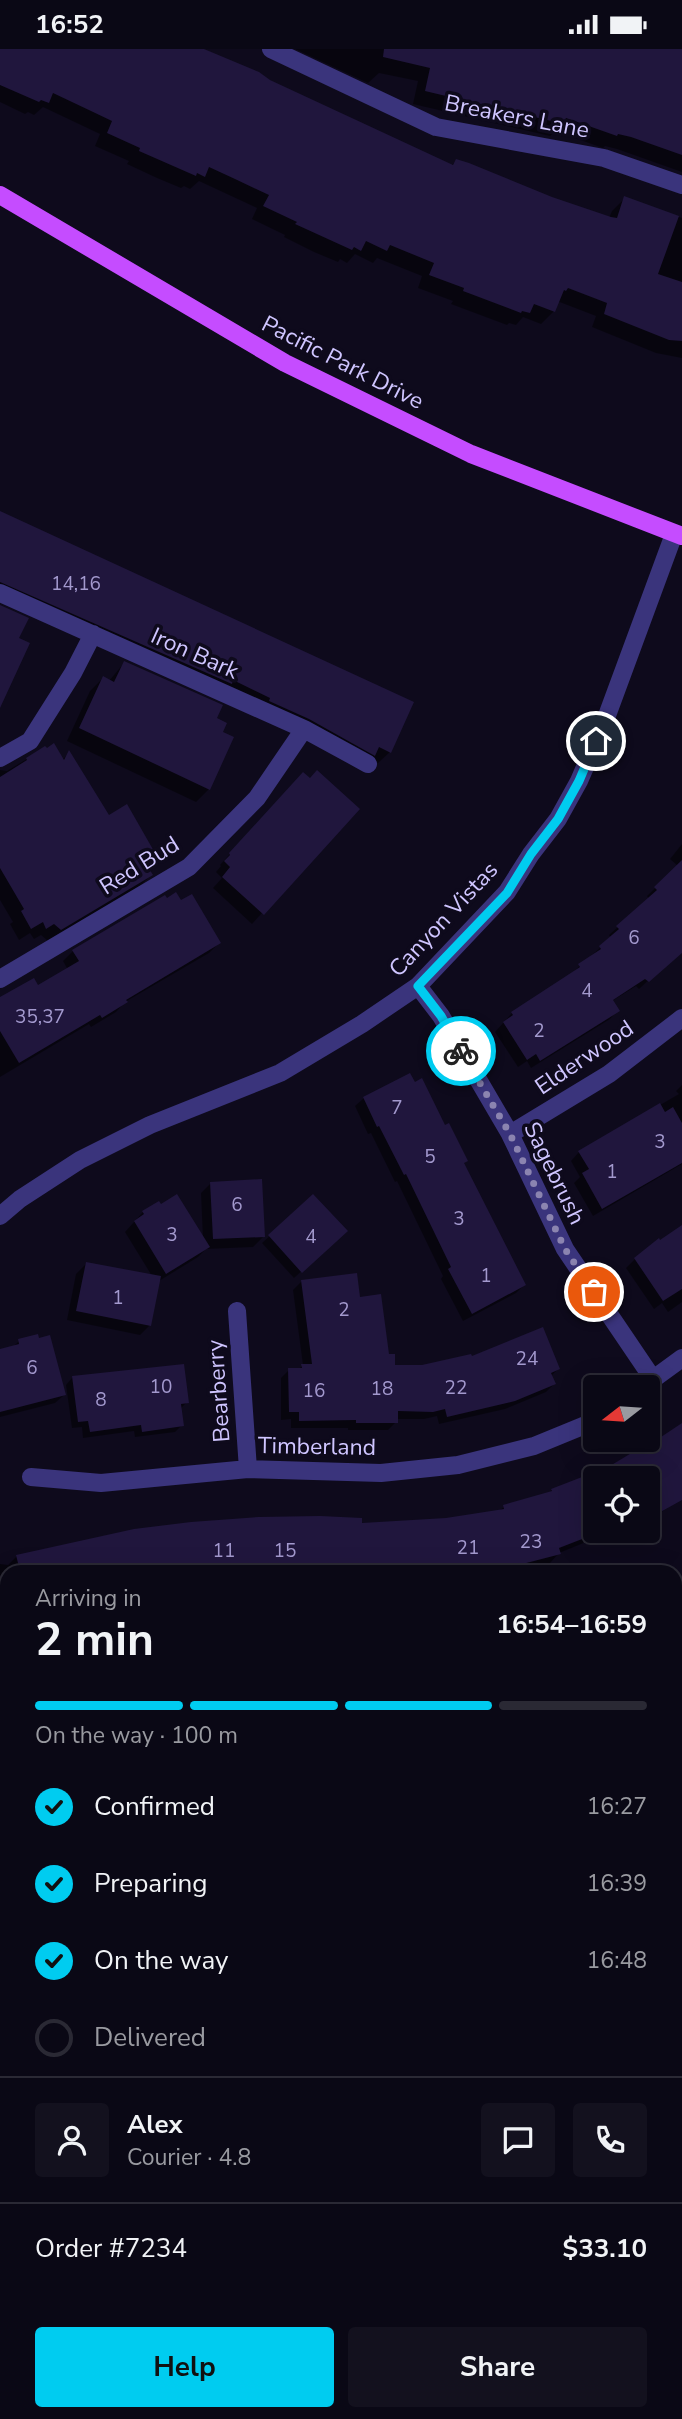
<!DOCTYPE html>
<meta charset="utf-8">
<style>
body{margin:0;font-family:"Nunito Sans",sans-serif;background:#13111e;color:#f1f3f6;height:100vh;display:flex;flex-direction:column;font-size:26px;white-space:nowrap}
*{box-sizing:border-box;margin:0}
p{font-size:23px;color:#999aa0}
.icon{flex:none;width:38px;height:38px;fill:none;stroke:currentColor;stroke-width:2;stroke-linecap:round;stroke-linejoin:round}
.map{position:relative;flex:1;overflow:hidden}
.details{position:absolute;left:0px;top:1516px;width:682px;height:856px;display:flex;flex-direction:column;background:#0a0815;border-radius:21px 21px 0 0;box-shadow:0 7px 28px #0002,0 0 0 2px #2a2934}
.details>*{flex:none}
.needle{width:46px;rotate:253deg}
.buttons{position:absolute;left:583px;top:1326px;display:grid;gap:14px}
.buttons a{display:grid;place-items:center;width:77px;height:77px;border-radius:7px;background:#0a0815;box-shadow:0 7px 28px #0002,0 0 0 2px #2a2934;font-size:35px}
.pin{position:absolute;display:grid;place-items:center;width:60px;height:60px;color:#fff;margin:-30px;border:4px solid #fff;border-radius:50%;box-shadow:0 2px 7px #0007}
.courier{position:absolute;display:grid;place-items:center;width:70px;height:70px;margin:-35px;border:5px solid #00ccf0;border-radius:50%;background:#fff;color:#222;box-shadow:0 2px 9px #0007}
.headline em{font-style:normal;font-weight:700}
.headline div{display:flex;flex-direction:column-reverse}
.headline{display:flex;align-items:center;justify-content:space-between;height:119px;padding:0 35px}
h1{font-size:46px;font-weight:700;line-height:52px}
.bar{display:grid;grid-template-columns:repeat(4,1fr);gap:10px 7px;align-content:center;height:84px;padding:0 35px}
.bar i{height:9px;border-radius:5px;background:#2a2934}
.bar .on{background:#00ccf0}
.bar p{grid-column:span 4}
.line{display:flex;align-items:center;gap:18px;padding:0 35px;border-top:2px solid #2a2934}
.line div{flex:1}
.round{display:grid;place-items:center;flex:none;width:74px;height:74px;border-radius:7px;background:#13111e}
ol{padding:0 35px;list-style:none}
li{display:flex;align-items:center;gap:21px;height:77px}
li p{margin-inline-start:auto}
li .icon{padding:7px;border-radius:50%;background:#00ccf0;color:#111;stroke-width:4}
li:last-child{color:#999aa0}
li i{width:38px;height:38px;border:4px solid #2a2934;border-radius:50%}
.button{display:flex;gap:14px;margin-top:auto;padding:14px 35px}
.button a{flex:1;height:80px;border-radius:7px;background:#00ccf0;color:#111;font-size:28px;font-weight:700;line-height:80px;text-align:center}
.button a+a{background:#13111e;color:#f1f3f6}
.status{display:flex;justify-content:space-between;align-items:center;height:49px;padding:0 35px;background:#0a0815;direction:ltr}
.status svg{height:19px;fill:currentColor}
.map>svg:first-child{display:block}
.shadow{fill:#0007}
.building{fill:#20163d}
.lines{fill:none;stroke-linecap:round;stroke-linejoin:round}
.minor{stroke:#3a347c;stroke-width:18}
.major{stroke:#c54cff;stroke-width:18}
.done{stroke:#8b84b0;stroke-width:7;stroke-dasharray:0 12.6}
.route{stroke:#00ccf0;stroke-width:9}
.labels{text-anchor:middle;stroke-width:7;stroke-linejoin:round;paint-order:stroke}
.number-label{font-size:19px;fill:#a399ce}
.street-label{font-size:23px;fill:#cfc5ff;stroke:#0e0a1c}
</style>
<div class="status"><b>16:52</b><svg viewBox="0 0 49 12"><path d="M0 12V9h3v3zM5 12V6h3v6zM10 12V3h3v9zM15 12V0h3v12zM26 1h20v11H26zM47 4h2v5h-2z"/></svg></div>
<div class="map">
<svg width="682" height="2370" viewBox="0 0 682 2370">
<rect width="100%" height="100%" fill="#0e0a1c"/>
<!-- shadow -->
<path class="shadow" d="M0,0H203L451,117L456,112L551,150L609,169L612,162L625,149L682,169V309L656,304L592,278L596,267L557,252L554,262L541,275L523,268L516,276L509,274L507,276L451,255L453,252L418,239L422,227L377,209L373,214L355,205L347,214L340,210L338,213L314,203L284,188L285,186L252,170L257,159L199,132L190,140L184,137L181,139L157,129L127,115L129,112L95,97L100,85L43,58L34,66L28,63L25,65L0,53Z
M295,0H682V123L617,100L605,97L603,99L555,82L550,87L413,55L418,32L379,24L368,34Z
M0,465L390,703L378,714L297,681L0,548Z
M124,614L214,670L209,740L196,753L67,692L90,642L103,629L109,632Z
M45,699L62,711L69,704L108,769L153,803L143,813L151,826L139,838L48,892L41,886L34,890L30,884L19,891L10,875L13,873L0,851V721L7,722Z
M293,735L357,760L252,875L213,839L222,829L216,823L221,817L220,816Z
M682,795V900L639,940L636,937L612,952L618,961L610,970L531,1019L527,1012L518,1018L495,983L512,964L571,925L611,889L609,886L649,850L647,847L678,817L670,810Z
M219,894L209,904L125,953L116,963L91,978L89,975L0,1028V952L38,939L68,921L63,912L73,902Z
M682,1036V1115L593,1167L574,1134L580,1128L571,1112L579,1103L679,1045L676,1042Z
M364,1049L444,1078L524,1236L516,1244L463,1272L441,1230L443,1227L397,1132L395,1133L371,1084L368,1085L355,1057Z
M211,1134L263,1188L253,1198L206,1200L198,1208L159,1232L150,1276L140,1286L67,1271L76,1225L86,1215L152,1227L125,1183L143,1163L203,1190L201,1144Z
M313,1148L339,1188L294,1229L262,1194Z
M682,1186V1253L668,1263L662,1254L654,1260L626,1219L635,1210Z
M301,1233L359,1250L394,1318L558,1320L551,1327L554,1335L546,1343L505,1360L439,1375L437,1367L424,1370H396V1373L388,1381H348V1379H291V1370L281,1371V1329L289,1321H298L303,1316L293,1241Z
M19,1292L64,1346L55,1354L0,1368V1301L13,1298Z
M72,1329L187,1353L180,1360L182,1376L175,1383L135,1388L134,1382L83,1389L82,1378L72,1379L66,1336Z
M682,1376V1449L648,1472V1430H595V1482H613L559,1504L550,1514L516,1522H7V1573L0,1575V1515L8,1516L17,1507L360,1476L446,1471L499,1462L504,1458L548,1445L552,1441L608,1420L649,1398Z
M682,1702V1778L676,1781V1705Z
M7,1796V1866L0,1869V1799Z
M682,1883V1952L676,1954V1885Z
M7,1966V2045L2,2047L0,1969Z
M681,2047L682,2126L676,2127V2048Z
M7,2135V2203L0,2205V2137Z
M682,2332V2370H361L440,2364H676V2333Z
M167,2364H237L346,2367V2370H28L64,2366L65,2369L164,2367Z"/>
<!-- building -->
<path class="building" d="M0,0H204L259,23L270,31L453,116L456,110L469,114L552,148L611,168L617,169L624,147L679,167L658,225L682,233V292L669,291L604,265L607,254L568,239L566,242L564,241L555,263L534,255L530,264L522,262L521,264L463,242L464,239L429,226L434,214L390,196L387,202L366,192L361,202L354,198L352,201L295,175L297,173L263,157L269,146L235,130L209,118L205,128L197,124L196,127L139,102L140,99L107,84L112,72L91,62L53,44L49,54L41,51L39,53L0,36Z
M384,0H682V106L631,88L618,85L617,87L566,69L564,75L425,42L430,19L383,8Z
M0,462L414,653L391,704L379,698L375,707L309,670L269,652L270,649L233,631L232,635L0,533Z
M0,556L29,569L19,589L30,594L0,659Z
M124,612L223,656L217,669L227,674L223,683L234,688L210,741L79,679L103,627L114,633Z
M54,694L64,711L69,701L109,766L127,755L155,804L143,810L153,826L61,881L54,875L46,880L43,873L31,880L21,862L24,860L0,819V728L27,711L26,709L45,697L47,699Z
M317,721L360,760L264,866L222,828L230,818L224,812L230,806L229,804L303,723L310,729Z
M682,811V904L649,933L645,930L613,951L620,962L540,1012L536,1005L527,1011L503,973L513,966L511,963L580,918L578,915L601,900L599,897L619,880L616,877L657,841L654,838Z
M176,843L181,851L192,845L221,894L126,951L128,953L102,969L100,966L19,1014L0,982V948L34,929L38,936L79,912L72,901L165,846L167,849Z
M410,1024L415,1033L422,1029L445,1076L449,1074L468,1112L464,1114L526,1236L472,1265L448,1220L451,1218L406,1125L404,1126L379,1077L377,1078L363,1048Z
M660,1054L665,1063L673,1058L682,1074V1114L602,1160L582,1124L589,1120L578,1102Z
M262,1130L265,1188L213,1190L210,1133Z
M177,1145L210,1198L166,1225L134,1172L144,1165L142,1162L159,1152L161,1155Z
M313,1145L348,1182L302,1224L268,1186Z
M682,1176V1240L663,1252L634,1209L659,1189L660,1191Z
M86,1213L161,1227L151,1277L76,1262Z
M357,1224L360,1248L381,1245L389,1305H395V1316H422L471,1305L472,1307L543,1278L560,1320L551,1324L556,1335L515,1352L447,1368L445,1360L433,1363L398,1362V1374H356V1371L299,1372V1363H289L288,1319H302L301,1315H312L301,1231Z
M38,1285L39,1289L50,1286L66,1346L0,1363V1300L19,1295L18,1290Z
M184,1315L189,1354L181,1355L184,1377L142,1383L141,1376L90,1383L88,1372L78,1373L72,1327Z
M682,1374V1451L648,1470V1430H595V1485L559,1499L561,1505L495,1522H20L16,1506L134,1480L191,1473L259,1468L320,1467L362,1469V1474L446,1469L504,1460L503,1456L552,1442L551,1440L595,1423V1426L648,1394L649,1396Z"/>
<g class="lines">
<!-- minor -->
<path class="minor" d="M271,0L436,78L604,109L682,136
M0,544L304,680L368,715
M0,709L30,692L73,624L93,585
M0,930L189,818L257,749L304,680
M418,937L441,967L510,1085L565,1200L653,1330
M510,1085L609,1025L682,969
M0,1167L20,1150L80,1111L150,1076L280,1024L362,975L418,937L507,843L531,805L558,770L579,732L605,672L674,485
M237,1262L248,1420
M641,1339L682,1309
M31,1428L101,1434L248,1420L381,1424L458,1416L534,1397L595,1372
M676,1653L682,1649
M0,1744L7,1742
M676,1997L682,1996
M0,2086L7,2084
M676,2278L682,2277
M0,2326L7,2325"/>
<!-- major -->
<path class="major" d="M0,146L285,314L471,405L682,487"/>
</g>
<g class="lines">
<!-- done -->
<path class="done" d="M461,1002L510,1085L565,1200L594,1243"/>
<!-- route -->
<path class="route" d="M461,1002L441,967L418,937L507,844L531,805L558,770L579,732L596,692"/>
</g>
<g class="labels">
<!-- number labels -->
<g class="number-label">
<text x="76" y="541">14,16</text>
<text x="634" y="895">6</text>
<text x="587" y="948">4</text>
<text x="40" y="974">35,37</text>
<text x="539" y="988">2</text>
<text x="397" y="1065">7</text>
<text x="660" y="1099">3</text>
<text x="430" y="1114">5</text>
<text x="612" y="1129">1</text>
<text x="237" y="1162">6</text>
<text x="459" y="1176">3</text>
<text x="172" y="1192">3</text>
<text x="311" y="1194">4</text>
<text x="486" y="1233">1</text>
<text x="118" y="1255">1</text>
<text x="344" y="1267">2</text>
<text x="527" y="1316">24</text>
<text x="32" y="1325">6</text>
<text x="161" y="1344">10</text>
<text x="456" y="1345">22</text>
<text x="382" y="1346">18</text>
<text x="314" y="1348">16</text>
<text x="101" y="1357">8</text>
<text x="531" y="1499">23</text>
<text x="468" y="1505">21</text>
<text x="224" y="1508">11</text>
<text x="285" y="1508">15</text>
</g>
<!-- street labels -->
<g class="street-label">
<text transform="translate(517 67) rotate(11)" y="8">Breakers Lane</text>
<text transform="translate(343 313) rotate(27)" y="8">Pacific Park Drive</text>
<text transform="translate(195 604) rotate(24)" y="8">Iron Bark</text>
<text transform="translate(139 816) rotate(-32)" y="8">Red Bud</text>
<text transform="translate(443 870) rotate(-47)" y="8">Canyon Vistas</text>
<text transform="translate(584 1008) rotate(-34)" y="8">Elderwood</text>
<text transform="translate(555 1124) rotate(64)" y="8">Sagebrush</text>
<text transform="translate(218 1342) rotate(-94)" y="8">Bearberry</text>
<text transform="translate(317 1397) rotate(1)" y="8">Timberland</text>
</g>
</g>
</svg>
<div class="buttons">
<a><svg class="needle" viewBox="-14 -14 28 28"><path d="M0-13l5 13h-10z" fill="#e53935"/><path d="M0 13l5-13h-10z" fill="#999aa0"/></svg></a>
<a><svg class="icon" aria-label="locate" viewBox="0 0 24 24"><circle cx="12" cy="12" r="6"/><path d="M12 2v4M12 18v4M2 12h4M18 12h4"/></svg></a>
</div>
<div class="pin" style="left:594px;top:1243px;background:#ea580c"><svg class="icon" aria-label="bag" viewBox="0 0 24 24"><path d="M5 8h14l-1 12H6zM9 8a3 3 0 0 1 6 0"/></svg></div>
<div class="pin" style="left:596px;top:692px;background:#1f2937"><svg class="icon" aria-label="home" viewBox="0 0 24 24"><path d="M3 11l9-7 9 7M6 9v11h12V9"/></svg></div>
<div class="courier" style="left:461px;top:1002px"><svg class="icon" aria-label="bike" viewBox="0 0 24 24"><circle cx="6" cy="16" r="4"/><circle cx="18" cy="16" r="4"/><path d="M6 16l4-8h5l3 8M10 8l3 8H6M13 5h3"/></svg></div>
<section class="details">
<div class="headline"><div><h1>2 min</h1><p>Arriving in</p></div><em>16:54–16:59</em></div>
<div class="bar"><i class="on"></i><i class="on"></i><i class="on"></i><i></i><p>On the way · 100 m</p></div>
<ol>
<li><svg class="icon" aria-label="check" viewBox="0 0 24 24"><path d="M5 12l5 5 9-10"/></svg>Confirmed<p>16:27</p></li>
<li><svg class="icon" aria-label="check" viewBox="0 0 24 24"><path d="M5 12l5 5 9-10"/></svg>Preparing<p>16:39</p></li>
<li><svg class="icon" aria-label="check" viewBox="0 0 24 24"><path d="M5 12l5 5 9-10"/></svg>On the way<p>16:48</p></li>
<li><i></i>Delivered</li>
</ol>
<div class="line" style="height:126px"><a class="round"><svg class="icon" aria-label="person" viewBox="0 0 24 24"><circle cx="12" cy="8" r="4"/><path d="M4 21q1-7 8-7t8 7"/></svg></a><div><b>Alex</b><p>Courier · 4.8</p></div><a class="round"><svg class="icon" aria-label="chat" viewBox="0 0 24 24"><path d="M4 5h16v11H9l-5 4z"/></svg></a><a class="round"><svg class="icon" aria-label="phone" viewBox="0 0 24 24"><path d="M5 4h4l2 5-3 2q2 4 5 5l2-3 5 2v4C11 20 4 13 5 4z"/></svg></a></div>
<div class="line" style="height:91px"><div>Order #7234</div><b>$33.10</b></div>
<div class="button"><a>Help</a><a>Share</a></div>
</section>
</div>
